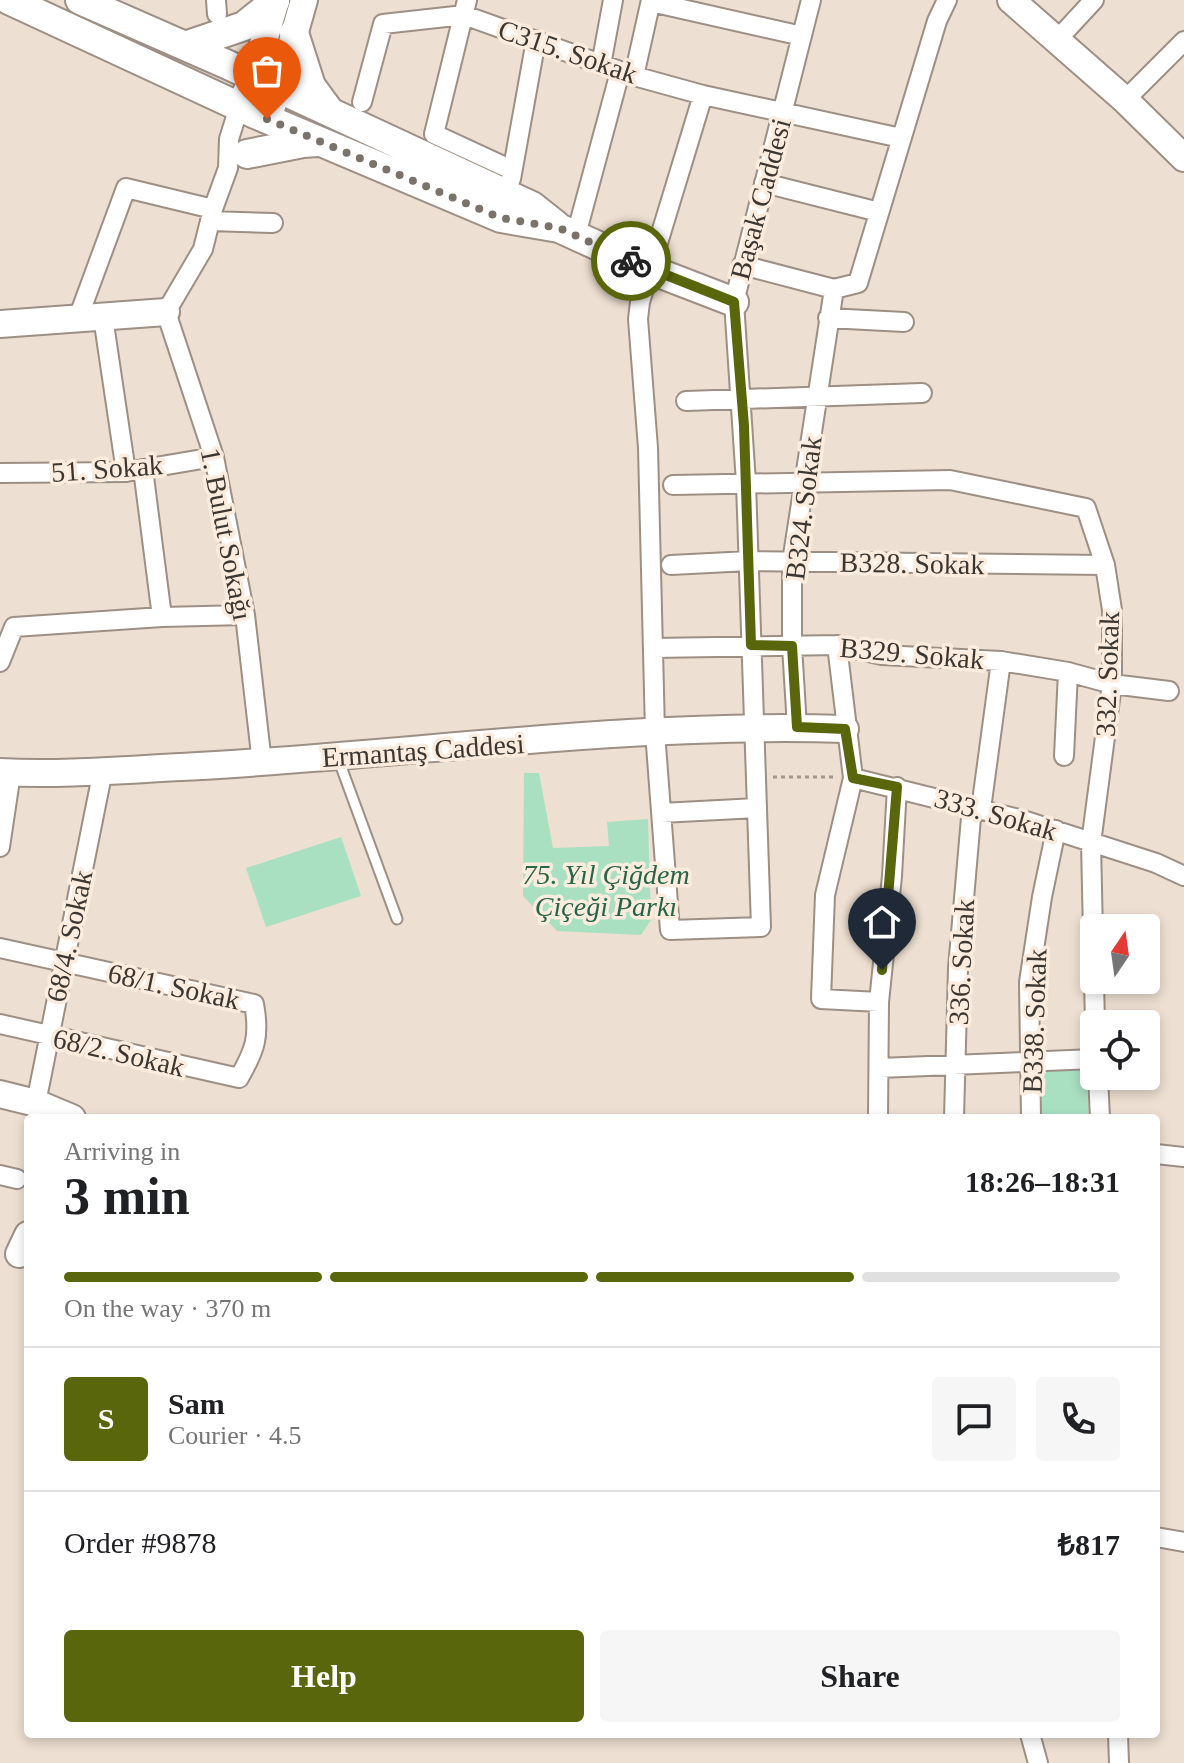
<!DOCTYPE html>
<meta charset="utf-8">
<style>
body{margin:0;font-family:"Times New Roman",serif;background:#f6f6f6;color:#202124;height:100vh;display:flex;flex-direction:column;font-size:30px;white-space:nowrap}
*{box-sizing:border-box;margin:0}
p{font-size:26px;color:#757577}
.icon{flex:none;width:44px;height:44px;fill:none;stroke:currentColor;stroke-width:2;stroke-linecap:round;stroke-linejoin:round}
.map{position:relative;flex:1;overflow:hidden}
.drawer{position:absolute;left:24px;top:1114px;width:1136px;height:624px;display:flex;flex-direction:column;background:#fff;border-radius:8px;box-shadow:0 4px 12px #0003}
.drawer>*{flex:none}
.needle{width:52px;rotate:13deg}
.controls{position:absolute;left:1080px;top:914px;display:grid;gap:16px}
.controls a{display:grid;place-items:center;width:80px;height:80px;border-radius:8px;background:#fff;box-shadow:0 4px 12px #0003;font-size:40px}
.pin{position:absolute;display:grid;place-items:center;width:68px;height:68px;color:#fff;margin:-82px -34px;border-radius:50% 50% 50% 0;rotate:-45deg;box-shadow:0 0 8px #0007}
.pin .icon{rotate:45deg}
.courier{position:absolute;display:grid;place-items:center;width:80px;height:80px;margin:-40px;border:6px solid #5a660b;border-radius:50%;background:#fff;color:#222;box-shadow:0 2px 10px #0007}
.headline em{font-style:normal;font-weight:700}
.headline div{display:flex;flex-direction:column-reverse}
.headline{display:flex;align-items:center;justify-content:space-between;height:136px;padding:0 40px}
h1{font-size:52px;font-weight:700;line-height:60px}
.bar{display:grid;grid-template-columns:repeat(4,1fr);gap:12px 8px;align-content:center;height:96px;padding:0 40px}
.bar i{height:10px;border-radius:6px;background:#e0e0e0}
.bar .active{background:#5a660b}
.bar p{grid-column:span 4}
.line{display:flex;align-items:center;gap:20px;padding:0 40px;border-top:2px solid #e0e0e0}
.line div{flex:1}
.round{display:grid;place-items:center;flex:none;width:84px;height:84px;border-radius:8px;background:#f6f6f6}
.button{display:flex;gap:16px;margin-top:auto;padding:16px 40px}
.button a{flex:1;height:92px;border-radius:8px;background:#5a660b;color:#fff;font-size:32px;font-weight:700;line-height:92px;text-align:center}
.button a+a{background:#f6f6f6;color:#202124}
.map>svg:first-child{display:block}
.green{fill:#a9e0c2}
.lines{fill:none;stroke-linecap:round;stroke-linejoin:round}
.lane-casing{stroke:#9d8f83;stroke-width:13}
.street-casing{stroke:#9d8f83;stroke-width:22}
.secondary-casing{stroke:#9d8f83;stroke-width:30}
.primary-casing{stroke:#9d8f83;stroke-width:32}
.path{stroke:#a0968b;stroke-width:3;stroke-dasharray:4 4;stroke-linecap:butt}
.lane{stroke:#fff;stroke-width:9}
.street{stroke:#fff;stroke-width:18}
.secondary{stroke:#fff;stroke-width:26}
.primary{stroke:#fff;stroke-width:28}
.done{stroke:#7b726a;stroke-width:8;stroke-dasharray:0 14.4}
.route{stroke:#5a660b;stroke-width:10}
.labels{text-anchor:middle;stroke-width:7;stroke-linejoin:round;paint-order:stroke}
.street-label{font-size:28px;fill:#3d3732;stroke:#fbecde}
.park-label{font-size:28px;font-style:italic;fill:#266548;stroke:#fbecde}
</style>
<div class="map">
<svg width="1184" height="1763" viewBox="0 0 1184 1763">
<rect width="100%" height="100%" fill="#eddfd1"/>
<!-- green -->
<path class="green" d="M524,773H539L553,848L609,846L607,822L648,819L651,920L641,935L557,931L523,896Z
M341,837L361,896L266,927L246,868Z
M1042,1068H1086L1089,1118H1041Z"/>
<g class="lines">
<!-- lane casing -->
<g class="lane-casing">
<path id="lane" d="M339,761L397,919"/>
</g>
<!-- street casing -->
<g class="street-casing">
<path id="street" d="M216,0L217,14
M467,0L434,134L512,170
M651,2L802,36
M1057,40L1094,0
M601,65L613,0
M634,76L651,0
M703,95L640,302L638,319L648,448L655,732L670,930L761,927L746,483L734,302L811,0
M1125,100L1184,41
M362,102L383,24L464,15L634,76L703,95L901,138
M239,107L229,139L228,168L213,209L203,249L166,312L214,457L245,615L262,763
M511,179L536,40
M764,183L879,212
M210,221L273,223
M576,235L620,72
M742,265L834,289
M103,317L126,472
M78,318L126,188L213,209
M828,318L904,322
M686,401L922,393
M143,469L162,617L245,615
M0,473L126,472L214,457
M673,485L950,480L1086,508L1105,565L1112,610V684L1091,843L1095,1024
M671,565L749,561L1105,565
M837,645L853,778L825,895L821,999L879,1002
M653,648L837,645L882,655L1001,661L1068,672L1112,684L1169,691
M0,662L14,627L162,617
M797,727L792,646V562L834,289L858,283L937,21L947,0
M1064,756L1068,672
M853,778L1023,820L1156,863L1184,876
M981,809L1001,661
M661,813L757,808
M0,847L11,773
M0,948L254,1004C260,1037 255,1050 239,1078L0,1024
M880,1068L1094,1059
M1098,1076L1100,1118
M36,1103L103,770
M878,1118L879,1002L892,876L897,787
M954,1118L958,968L972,806
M1031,1118L1029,982L1042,897L1056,830
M1156,1154L1184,1157
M0,1175L17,1179
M1156,1537L1184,1542
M1030,1734L1038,1763
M1118,1734L1119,1763"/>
</g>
<!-- secondary casing -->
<g class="secondary-casing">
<path id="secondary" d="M1011,0L1125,100L1184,158
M239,107L253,78L276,0
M267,119L279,88L304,0
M0,324L166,312
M0,772C60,775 121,770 181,767C403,756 624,722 845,729
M0,1094L36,1103L72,1118
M19,1254L28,1235"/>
</g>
<!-- primary casing -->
<g class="primary-casing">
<path id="primary" d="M9,0L255,114L501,218L559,228L651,270L734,302
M80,0L226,64L532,206L556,225
M294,33L311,86L330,112
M185,46L244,26L275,1
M247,154L303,143L317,142"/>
</g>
<!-- path -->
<path class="path" d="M773,777H837"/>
<!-- lane -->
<use href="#lane" class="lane"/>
<!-- street -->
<use href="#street" class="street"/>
<!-- secondary -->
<use href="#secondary" class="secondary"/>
<!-- primary -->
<use href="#primary" class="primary"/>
</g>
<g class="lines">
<!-- done -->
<path class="done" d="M267,119L501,218L559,228L631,261"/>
<!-- route -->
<path class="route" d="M631,261L734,302L744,426L751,645L792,646L797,727L845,729L853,778L897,787L882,970"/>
</g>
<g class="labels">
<!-- street labels -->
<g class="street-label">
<text transform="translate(568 51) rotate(19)" y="10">C315. Sokak</text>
<text transform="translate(760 199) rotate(-75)" y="10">Başak Caddesi</text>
<text transform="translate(107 468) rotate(-4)" y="10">51. Sokak</text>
<text transform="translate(803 508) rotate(-83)" y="10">B324. Sokak</text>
<text transform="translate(227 534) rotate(79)" y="10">1. Bulut Sokağı</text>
<text transform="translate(912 563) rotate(1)" y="10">B328. Sokak</text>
<text transform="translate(912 653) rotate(5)" y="10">B329. Sokak</text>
<text transform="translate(1107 674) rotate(-88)" y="10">332. Sokak</text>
<text transform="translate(423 750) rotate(-4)" y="10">Ermantaş Caddesi</text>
<text transform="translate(996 814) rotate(16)" y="10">333. Sokak</text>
<text transform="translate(69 936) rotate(-78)" y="10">68/4. Sokak</text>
<text transform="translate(961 962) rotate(-87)" y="10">336. Sokak</text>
<text transform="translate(174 986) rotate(12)" y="10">68/1. Sokak</text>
<text transform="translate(1034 1021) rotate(-88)" y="10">B338. Sokak</text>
<text transform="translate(119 1052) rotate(13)" y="10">68/2. Sokak</text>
</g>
<!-- park labels -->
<g class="park-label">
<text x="606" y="884">75. Yıl Çiğdem<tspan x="606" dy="32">Çiçeği Parkı</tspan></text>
</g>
</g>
</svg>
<div class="controls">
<a><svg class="needle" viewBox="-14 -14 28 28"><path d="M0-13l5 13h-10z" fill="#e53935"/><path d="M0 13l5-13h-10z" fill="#757577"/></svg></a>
<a><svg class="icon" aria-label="locate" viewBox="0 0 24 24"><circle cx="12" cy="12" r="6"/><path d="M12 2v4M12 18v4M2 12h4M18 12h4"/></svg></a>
</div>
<div class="pin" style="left:267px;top:119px;background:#ea580c"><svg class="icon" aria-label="bag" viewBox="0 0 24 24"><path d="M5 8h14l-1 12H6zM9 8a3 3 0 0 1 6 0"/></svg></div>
<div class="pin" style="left:882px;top:970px;background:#1f2937"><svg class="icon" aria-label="home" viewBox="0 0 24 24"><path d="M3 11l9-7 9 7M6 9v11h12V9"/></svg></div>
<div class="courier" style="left:631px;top:261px"><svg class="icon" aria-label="bike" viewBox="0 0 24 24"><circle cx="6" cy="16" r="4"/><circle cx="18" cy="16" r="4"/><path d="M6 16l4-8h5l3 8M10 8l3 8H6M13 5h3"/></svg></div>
<section class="drawer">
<div class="headline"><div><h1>3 min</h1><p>Arriving in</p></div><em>18:26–18:31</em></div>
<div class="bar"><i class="active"></i><i class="active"></i><i class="active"></i><i></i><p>On the way · 370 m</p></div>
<div class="line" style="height:144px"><b class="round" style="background:#5a660b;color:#fff">S</b><div><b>Sam</b><p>Courier · 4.5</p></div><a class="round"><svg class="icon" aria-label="chat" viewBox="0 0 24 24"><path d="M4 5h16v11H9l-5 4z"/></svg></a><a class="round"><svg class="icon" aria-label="phone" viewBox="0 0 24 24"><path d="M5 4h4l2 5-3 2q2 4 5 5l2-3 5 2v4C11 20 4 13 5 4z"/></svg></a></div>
<div class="line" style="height:104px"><div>Order #9878</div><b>₺817</b></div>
<div class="button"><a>Help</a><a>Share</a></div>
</section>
</div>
